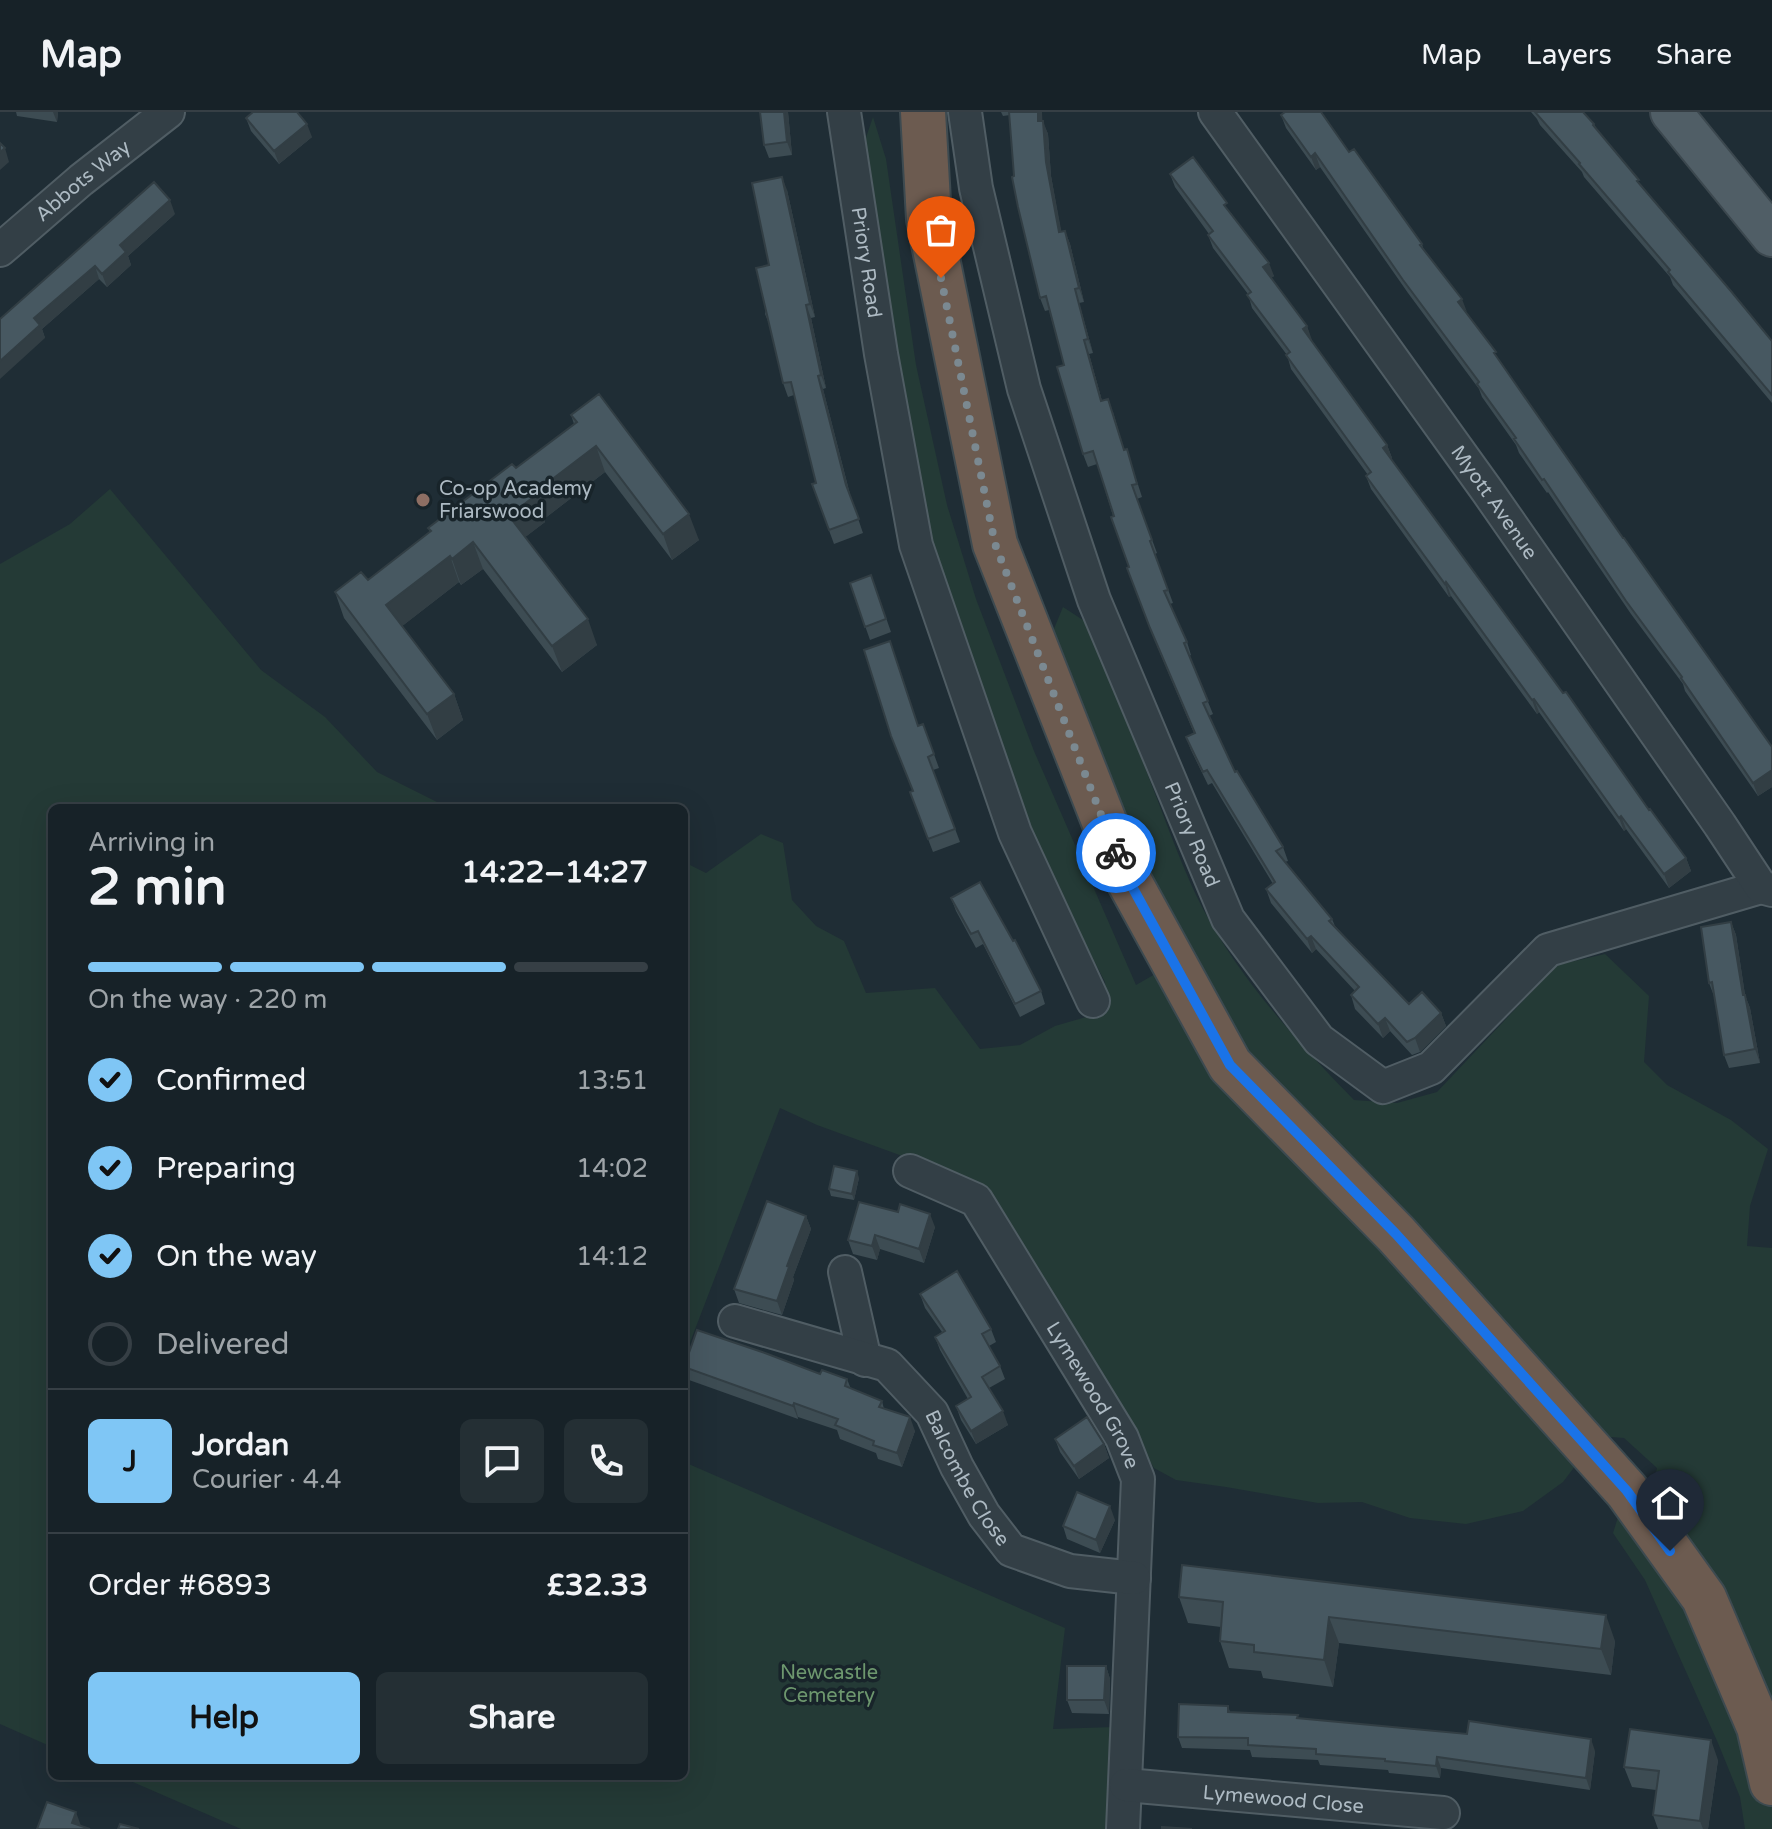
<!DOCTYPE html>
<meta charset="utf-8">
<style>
body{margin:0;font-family:"Varela Round",sans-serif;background:#242f34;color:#f1f3f6;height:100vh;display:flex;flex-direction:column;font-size:30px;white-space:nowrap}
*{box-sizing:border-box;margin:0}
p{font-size:26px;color:#9ea4a8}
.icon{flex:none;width:44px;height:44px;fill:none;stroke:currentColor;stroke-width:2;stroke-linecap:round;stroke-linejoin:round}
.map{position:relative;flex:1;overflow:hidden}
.side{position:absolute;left:48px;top:692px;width:640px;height:976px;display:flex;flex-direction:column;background:#172228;border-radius:12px;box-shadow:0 8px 32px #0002,0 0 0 2px #363f45}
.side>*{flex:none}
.pin{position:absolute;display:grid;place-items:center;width:68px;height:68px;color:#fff;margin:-82px -34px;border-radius:50% 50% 50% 0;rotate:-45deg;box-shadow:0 0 8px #0007}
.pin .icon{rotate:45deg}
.courier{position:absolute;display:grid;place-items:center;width:80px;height:80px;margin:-40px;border:6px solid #1a73e8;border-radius:50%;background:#fff;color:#222;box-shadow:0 2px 10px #0007}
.headline em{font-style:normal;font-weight:700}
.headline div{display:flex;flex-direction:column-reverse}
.headline{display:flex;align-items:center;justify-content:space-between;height:136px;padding:0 40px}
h1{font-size:52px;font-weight:700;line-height:60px}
.bar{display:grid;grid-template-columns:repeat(4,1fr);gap:12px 8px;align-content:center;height:96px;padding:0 40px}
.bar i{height:10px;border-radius:6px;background:#363f45}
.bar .on{background:#7fc6f5}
.bar p{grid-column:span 4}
.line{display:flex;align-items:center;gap:20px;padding:0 40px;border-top:2px solid #363f45}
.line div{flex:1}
.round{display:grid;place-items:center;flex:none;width:84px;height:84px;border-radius:12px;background:#242f34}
ol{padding:0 40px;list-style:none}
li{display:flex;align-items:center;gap:24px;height:88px}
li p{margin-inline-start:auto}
li .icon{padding:8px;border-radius:50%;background:#7fc6f5;color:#111;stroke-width:4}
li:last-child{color:#9ea4a8}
li i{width:44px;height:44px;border:4px solid #363f45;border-radius:50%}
.primary-button{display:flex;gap:16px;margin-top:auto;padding:16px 40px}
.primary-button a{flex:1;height:92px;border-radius:12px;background:#7fc6f5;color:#111;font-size:32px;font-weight:700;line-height:92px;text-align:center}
.primary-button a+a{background:#242f34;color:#f1f3f6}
header{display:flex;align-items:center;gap:48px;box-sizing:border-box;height:112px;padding:0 40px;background:#172228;border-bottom:2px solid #363f45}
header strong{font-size:38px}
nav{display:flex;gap:44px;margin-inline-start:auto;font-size:28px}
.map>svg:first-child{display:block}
.green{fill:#243a36}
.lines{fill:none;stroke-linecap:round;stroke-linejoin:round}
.minor-casing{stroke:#505d64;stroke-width:36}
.major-casing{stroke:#3c484f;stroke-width:44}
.highway-casing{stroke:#3d4a50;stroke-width:48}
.minor{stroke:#333f46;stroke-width:32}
.major{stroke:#505e66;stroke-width:40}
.highway{stroke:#6c5b50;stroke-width:44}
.wall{fill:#3d4c53}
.shaded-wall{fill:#323e44}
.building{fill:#475861;stroke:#323e44;stroke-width:2}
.done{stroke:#7b8991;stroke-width:8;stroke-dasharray:0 14.4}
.route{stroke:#1a73e8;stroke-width:10}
.education-dot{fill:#8d6e63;stroke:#18242a;stroke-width:3}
.labels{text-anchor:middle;stroke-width:7;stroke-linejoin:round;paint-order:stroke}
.street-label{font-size:20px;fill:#adbac3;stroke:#18242a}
.poi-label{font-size:20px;fill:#adbac3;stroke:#18242a;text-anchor:start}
.park-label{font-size:20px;fill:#6d976e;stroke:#18242a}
</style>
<header>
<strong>Map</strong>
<nav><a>Map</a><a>Layers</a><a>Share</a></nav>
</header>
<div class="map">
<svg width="1772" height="1717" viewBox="0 0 1772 1717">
<rect width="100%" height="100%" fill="#1f2d35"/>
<!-- green -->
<path class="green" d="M873,5L886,47L916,253L947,393L976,487L1034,639L1136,873L1190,842L1137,744L1051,524L1063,495L1092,514C1112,569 1133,624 1154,679C1169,718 1184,760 1203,797C1240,867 1299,932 1354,988L1397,991L1437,980L1557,853L1605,842L1649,884L1644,950L1667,973L1731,1008L1768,1037L1750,1094L1747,1134L1772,1136V1717H1745L1740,1685L1718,1631L1645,1468L1613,1421L1619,1402L1652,1378L1657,1356L1624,1326L1598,1324L1563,1370L1523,1399L1466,1412L1410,1406L1362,1390L1318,1391L1226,1375L1176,1368L1154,1356L997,1090L974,1070L817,1013L780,996L684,1246V750L706,761L761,722L783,731L792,788L816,814L844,829L866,881L935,876L980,937L1020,933L1055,914L1093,903L1106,896L1105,870L1075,812L1035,726L969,560L934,449L859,46Z
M110,377L261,558L325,605L377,660L449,696H52V1635L0,1612V452L70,412Z
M684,1350L1065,1516L1053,1617L1114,1615L1106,1717H241L119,1664H684Z"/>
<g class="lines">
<!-- minor casing -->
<g class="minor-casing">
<g id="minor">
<path id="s1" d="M844,0L881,242L916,433L1015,721L1093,889"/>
<path id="s2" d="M965,0L976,76L1024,277L1094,488L1228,807L1319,928L1383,975L1431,956L1548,838L1761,775"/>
<path id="s3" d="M1215,0L1488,380L1720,713L1761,775L1772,778"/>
<path id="s4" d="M0,138L81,68L168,0"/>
<path id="s5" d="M910,1059L976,1088L1122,1326L1138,1367L1123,1717"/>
<path d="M845,1160L865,1248"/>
<path id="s6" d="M735,1209L887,1253L932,1301L957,1355L984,1403L1011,1438L1070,1459L1134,1466"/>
<path id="s7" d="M1126,1673L1443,1701"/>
</g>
</g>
<!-- major casing -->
<g class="major-casing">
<path id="major" d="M1671,0L1772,124"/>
</g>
<!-- highway casing -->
<g class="highway-casing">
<path id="highway" d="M923,0L929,107L995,432L1124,760L1230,953L1396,1122L1627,1379L1704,1486L1759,1615L1772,1671"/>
</g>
<!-- minor -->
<use href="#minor" class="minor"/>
<!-- major -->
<use href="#major" class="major"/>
<!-- highway -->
<use href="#highway" class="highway"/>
</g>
<!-- wall -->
<path class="wall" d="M16,0H58L57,10L17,4Z
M760,0H788L792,43L769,46L764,33Z
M1001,0H1042V9L1048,22L1051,64L1061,120L1065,119L1070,132L1084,190L1079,191L1093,241L1089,242L1102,289L1113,300L1124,338L1127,337L1131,351L1142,385L1137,387L1157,441L1155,442L1173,491L1170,492L1187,530L1191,543L1189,544L1213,602L1209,604L1235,660L1283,735L1288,749L1285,750L1332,807L1335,814L1409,892L1441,901L1446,914L1420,940L1412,943L1390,919L1383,926L1355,897L1351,883L1355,879L1316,837L1312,841L1271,791L1266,777L1273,772L1212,671L1208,673L1191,638L1186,625L1194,621L1155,529L1127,456L1129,455L1097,352L1088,355L1083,342L1064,253L1049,198L1045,199L1040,186L1014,64L1010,3L1003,4Z
M1531,0H1583L1594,12L1596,16L1641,73L1772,229V291L1673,173L1670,165L1584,65L1582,60L1540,13L1537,7Z
M1281,3L1349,40L1422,132L1423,136L1466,201L1623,426L1772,635V675L1758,684L1685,579L1683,572L1631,502L1548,380L1547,381L1519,341L1516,333L1482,285L1479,277L1408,181L1320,55L1316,58L1286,16Z
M246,6L312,25L279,52L251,19Z
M1170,62L1231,101L1274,164L1271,166L1307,214L1311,228L1387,333L1392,346L1391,347L1649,698L1686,746L1691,759L1669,776L1626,717L1624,719L1539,600L1537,602L1451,484L1449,485L1371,377L1366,364L1368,363L1291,257L1287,243L1252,196L1248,182L1213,136L1208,123L1209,122L1175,75Z
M787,78L815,205L811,206L826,276L823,277L851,386L863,421L834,432L812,372L816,371L794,283L788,285L783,271L770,214L765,202Z
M175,102L128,144L131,153L107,175L99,167L42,217L45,226L0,207Z
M571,303L699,428L672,448L605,360L544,407L545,410L525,425L597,533L562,560L483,457L461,473L459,470L402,514L454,582L463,608L437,628L344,506L335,480L368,468L430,420L428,416L516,356L574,312Z
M871,463L891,520L870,528L850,471Z
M923,612L939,656L933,658L960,730L933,740L910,680H913L919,614Z
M951,786L1041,879L1045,892L1020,905L983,832L976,836L956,799Z
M1731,810L1736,823L1745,883L1750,896L1760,951L1729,956L1724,943L1714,884L1709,871Z
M859,1066L854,1088L831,1084L829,1077Z
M898,1100L935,1115L924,1151L880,1137L877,1148L853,1142L848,1128Z
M806,1104L811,1117L793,1165L794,1168L782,1203L739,1191L734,1177Z
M920,1182L991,1217L996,1230L989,1234L1000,1254L1005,1267L989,1276L1008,1313L976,1332L961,1308L956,1294L968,1287L940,1238L935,1225L942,1220L925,1196Z
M684,1255L820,1262L847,1267L851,1277L882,1289L884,1297L915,1319L902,1355L878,1347L876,1341L840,1327L837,1318L798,1305V1307L689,1268Z
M1055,1327L1104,1332L1109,1346L1079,1367L1060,1340Z
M1115,1408L1100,1441L1067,1427L1063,1414Z
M1179,1485L1615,1529L1611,1563L1339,1531L1333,1575L1263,1566L1261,1559L1229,1556L1220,1529L1221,1515L1188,1511Z
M1106,1554L1110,1567L1109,1602L1072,1601L1067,1588Z
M1228,1594L1230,1600L1595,1639L1590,1678L1441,1656L1440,1666L1389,1661L1388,1658L1320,1653L1318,1648L1252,1645L1250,1638L1182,1636L1178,1625Z
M1718,1648L1708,1717H1658L1653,1703L1656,1678L1632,1675L1624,1655Z"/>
<!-- shaded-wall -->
<path class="shaded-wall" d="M53,0H58L57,10Z
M784,0H788L792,43L787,30Z
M1038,0H1042L1043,22L1038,9Z
M1043,9L1048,22L1051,64L1064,133L1059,120L1046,50Z
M307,12L312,25L279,52L274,39Z
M5,36L9,50L0,58V40Z
M1315,41L1320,55L1316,58L1311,45Z
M782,65L787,78L815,205L810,192Z
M170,88L175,102L128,144L131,153L107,175L102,162L120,133Z
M1065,119L1070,132L1084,190L1079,176Z
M1269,151L1274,164L1268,168L1263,155Z
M95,154L99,167L42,217L45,226L0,267V249L34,206Z
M1075,177L1079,191L1093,241L1088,227Z
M1462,187L1467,200L1458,190Z
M806,193L811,206L826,276L821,263Z
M1307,214L1312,228L1308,230L1303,217Z
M1084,228L1089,242L1106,303L1101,289Z
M818,264L823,277L851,387L846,373Z
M1387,333L1392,346L1388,349L1383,336Z
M596,334L605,360L544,407L545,410L519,430L509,404L534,381Z
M689,402L699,428L672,448L663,422Z
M473,430L483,457L461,473L452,447Z
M450,444L459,470L396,519L386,493Z
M1446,470L1451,484L1449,485L1445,472Z
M588,507L597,533L562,560L552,534Z
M454,582L463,608L437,628L427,602Z
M1534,587L1539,600L1537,602L1532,588Z
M1772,658V675L1758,684L1753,671Z
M1621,704L1626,717L1624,719L1619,706Z
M1686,746L1691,759L1669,776L1664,762Z
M1731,810L1736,823L1747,896L1743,883Z
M1311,824L1316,837L1312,841L1307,827Z
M1745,883L1750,896L1760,951L1755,937Z
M1441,901L1446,914L1420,940L1415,926Z
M1385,906L1390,919L1383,926L1378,912Z
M857,1059L859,1066L854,1088L852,1082Z
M930,1102L935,1115L924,1151L919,1137Z
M806,1104L811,1117L793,1165L794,1168L782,1203L777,1189L787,1154Z
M875,1123L880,1137L877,1148L872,1134Z
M794,1291L798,1305V1307L793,1294Z
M1003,1299L1008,1313L976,1332L971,1319Z
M910,1305L915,1319L902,1355L897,1341Z
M1104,1332L1109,1346L1079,1367L1074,1354Z
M1110,1394L1115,1408L1100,1441L1096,1428Z
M1606,1503L1615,1529L1611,1563L1601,1537Z
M1329,1505L1339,1531L1333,1575L1324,1548Z
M1106,1554L1110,1567L1109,1602L1104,1588Z
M1591,1627L1595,1639L1590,1678L1586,1666Z
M1711,1628L1718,1648L1708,1717H1703L1700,1709Z
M1437,1645L1441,1656L1440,1666L1436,1654Z
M76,1700L81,1714L72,1711Z"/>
<!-- building -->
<path class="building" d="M253,0H297L307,12L274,39L246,6Z
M760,0H784L787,30L764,33Z
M1009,0H1038V9H1043L1046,50L1059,120L1065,119L1079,176L1075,177L1088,227L1084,228L1101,289L1108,287L1124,338L1127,337L1137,372L1132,373L1152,428L1150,429L1168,478L1164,479L1187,530L1184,531L1208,589L1203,591L1235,660L1237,659L1283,735L1276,739L1332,807L1329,809L1409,892L1422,880L1441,901L1415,926L1407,930L1385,906L1378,912L1351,883L1359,875L1311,824L1307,827L1266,777L1275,770L1207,658L1203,660L1186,625L1195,621L1150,516L1127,456L1129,455L1111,405L1114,404L1093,339L1083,342L1057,255L1064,253L1046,184L1040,186L1018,95L1012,65L1014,64Z
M1285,0H1321L1349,40L1354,37L1422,132L1420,133L1462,187L1458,190L1496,240L1494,241L1623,426H1624L1772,635V658L1753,671L1681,566L1682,565L1626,489L1544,367L1542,368L1514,327L1516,326L1477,272L1479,270L1403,168L1315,41L1311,45L1281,3Z
M1535,0H1583L1594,12L1593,13L1639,68L1637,69L1730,178L1772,229V283L1668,160L1670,158L1579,52L1580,51Z
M0,31L5,36L0,40Z
M1193,45L1227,91L1224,93L1269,151L1263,155L1307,214L1303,217L1387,333L1383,336L1563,581L1566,580L1649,698L1650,697L1686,746L1664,762L1621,704L1619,706L1534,587L1532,588L1446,470L1445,472L1366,364L1371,360L1286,243L1290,240L1247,183L1251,180L1208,123L1213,119L1170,62Z
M782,65L810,192L806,193L821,263L818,264L846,373L859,407L829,418L812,372L816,371L791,270L783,271L756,156L769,153L752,71Z
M154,70L170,88L120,133L126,140L102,162L95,154L34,206L40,213L0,249V207Z
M599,282L689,402L663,422L596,334L534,381L536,383L509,404L588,507L552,534L473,430L452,447L450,444L386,493L454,582L427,602L335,480L361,460L368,468L431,419L428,416L512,352L516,356L577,310L571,303Z
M871,463L886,507L865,515L850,471Z
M890,529L918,614L923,612L934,642L928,645L955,717L928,727L910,680L913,679L891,624L864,538Z
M980,770L1013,829L1015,828L1041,879L1015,892L978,819L971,822L951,786Z
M1731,810L1743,883H1745L1755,937L1724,943L1712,870L1709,871L1701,815Z
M834,1054L857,1059L852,1082L829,1077Z
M767,1089L806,1104L787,1154L789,1155L777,1189L734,1177Z
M859,1090L898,1100L900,1092L930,1102L919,1137L875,1123L872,1134L848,1128Z
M957,1159L991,1217L982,1222L1000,1254L982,1265L1003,1299L971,1319L956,1294L971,1285L935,1225L945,1219L920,1182Z
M697,1218L765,1241L820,1262L822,1258L847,1267L845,1274L882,1289L879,1295L910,1305L897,1341L873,1333L874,1329L835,1313L838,1307L794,1291L793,1294L684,1255Z
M1087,1305L1104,1332L1074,1354L1055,1327Z
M1077,1380L1110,1394L1096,1428L1063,1414Z
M1182,1453L1606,1503L1601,1537L1329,1505L1324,1548L1254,1540V1533L1220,1529L1223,1490L1179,1485Z
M1067,1554H1106L1104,1588H1067Z
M1179,1592L1228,1594V1600L1298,1603L1297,1606L1467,1622L1469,1609L1591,1627L1586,1666L1437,1645L1436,1654L1385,1649V1647L1316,1642V1637L1248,1633V1626L1178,1625Z
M1630,1617L1711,1628L1700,1709L1653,1703L1659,1659L1624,1655Z
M47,1690L76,1700L72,1711L90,1717H37Z
M120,1712L139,1717H118Z
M1162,1715L1192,1717H1162Z"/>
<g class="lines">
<!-- done -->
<path class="done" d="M941,166L995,432L1116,741"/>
<!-- route -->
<path class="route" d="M1116,741L1124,760L1230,953L1396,1122L1627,1379L1670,1439"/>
</g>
<!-- markers -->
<circle class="education-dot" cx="423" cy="388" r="8"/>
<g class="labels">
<!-- street labels -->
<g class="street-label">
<text dy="7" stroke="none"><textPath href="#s4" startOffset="108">Abbots Way</textPath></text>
<text dy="7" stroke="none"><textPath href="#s1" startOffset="152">Priory Road</textPath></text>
<text dy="7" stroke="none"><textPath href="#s3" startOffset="480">Myott Avenue</textPath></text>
<text dy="7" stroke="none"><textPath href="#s2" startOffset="760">Priory Road</textPath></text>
<text dy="7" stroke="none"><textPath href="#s5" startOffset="300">Lymewood Grove</textPath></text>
<text dy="7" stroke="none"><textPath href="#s6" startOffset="298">Balcombe Close</textPath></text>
<text dy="7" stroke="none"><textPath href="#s7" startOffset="158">Lymewood Close</textPath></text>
</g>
<!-- poi labels -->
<g class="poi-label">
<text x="439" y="383">Co-op Academy<tspan x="439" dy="23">Friarswood</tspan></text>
</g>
<!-- park labels -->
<g class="park-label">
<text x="829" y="1567">Newcastle<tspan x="829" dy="23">Cemetery</tspan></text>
</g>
</g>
</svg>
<div class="pin" style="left:941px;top:166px;background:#ea580c"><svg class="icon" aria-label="bag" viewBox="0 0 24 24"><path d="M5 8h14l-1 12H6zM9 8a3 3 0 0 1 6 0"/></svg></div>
<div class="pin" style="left:1670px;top:1439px;background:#1f2937"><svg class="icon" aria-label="home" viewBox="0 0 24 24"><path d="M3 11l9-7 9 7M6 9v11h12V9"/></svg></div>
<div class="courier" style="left:1116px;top:741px"><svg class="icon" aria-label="bike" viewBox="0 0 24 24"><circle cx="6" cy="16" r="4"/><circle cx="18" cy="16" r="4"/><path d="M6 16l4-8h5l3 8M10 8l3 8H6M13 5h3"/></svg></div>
<section class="side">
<div class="headline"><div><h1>2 min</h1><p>Arriving in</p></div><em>14:22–14:27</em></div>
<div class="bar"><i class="on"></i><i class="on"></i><i class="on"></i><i></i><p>On the way · 220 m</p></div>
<ol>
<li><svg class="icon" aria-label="check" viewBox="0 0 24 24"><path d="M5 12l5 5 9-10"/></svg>Confirmed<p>13:51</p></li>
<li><svg class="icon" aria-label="check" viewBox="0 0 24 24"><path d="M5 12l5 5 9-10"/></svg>Preparing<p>14:02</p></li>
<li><svg class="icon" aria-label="check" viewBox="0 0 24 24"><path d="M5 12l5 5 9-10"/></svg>On the way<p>14:12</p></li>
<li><i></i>Delivered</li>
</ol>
<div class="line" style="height:144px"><b class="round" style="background:#7fc6f5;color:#111">J</b><div><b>Jordan</b><p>Courier · 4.4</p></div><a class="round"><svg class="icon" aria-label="chat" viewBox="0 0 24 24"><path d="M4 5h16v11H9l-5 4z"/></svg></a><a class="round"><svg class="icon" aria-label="phone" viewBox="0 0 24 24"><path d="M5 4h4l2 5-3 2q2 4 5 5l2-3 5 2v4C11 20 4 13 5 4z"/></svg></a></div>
<div class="line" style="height:104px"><div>Order #6893</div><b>£32.33</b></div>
<div class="primary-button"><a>Help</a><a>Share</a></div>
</section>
</div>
